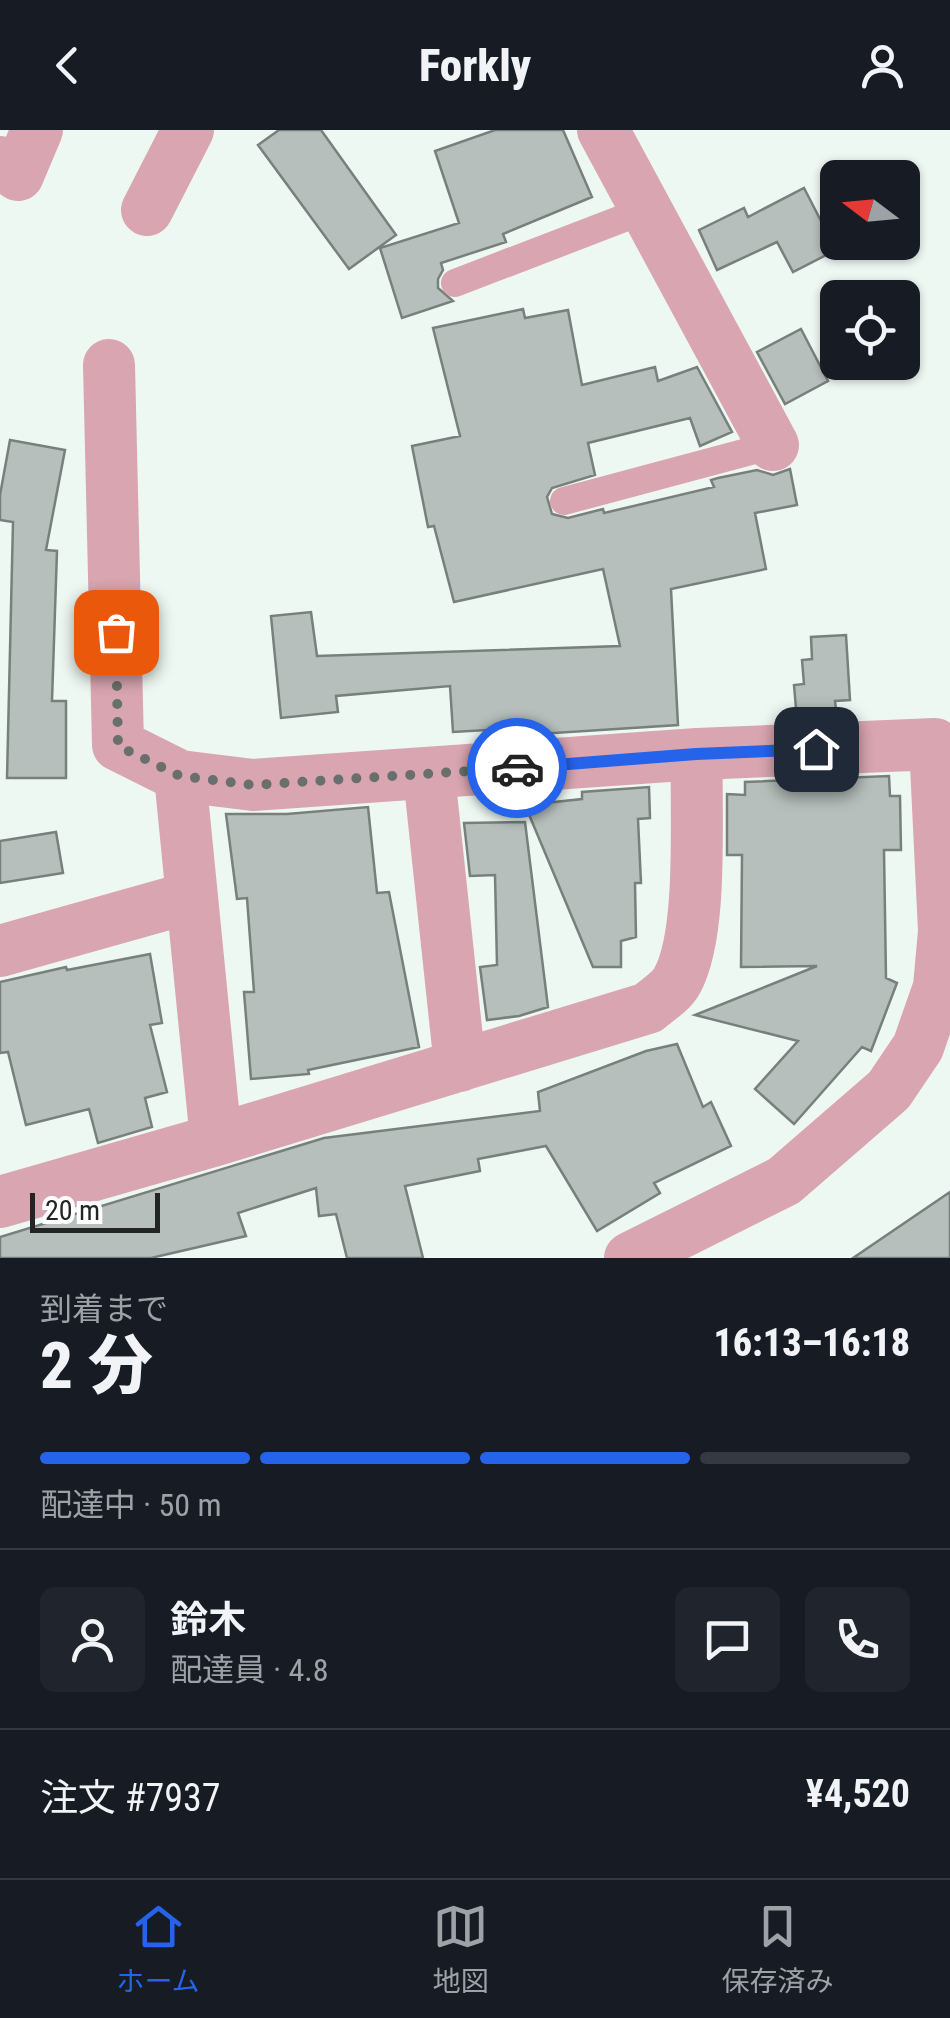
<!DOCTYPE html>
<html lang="ja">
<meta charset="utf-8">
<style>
body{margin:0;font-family:"Roboto Condensed","Noto Sans JP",sans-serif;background:#20242c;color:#f1f3f6;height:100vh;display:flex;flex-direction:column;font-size:38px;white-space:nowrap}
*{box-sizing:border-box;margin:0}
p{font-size:32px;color:#9ea1a6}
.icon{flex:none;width:55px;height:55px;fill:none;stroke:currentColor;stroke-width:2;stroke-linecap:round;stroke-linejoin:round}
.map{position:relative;height:1128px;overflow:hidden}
.panel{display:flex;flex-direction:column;background:#171b24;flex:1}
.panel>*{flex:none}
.needle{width:65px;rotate:286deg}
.fabs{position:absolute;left:820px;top:30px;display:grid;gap:20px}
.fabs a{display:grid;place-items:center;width:100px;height:100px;border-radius:15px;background:#171b24;box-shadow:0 2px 8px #0004;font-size:50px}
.scale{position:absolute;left:30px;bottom:25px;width:130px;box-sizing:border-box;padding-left:10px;border:5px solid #222524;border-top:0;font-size:28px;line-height:35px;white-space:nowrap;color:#222524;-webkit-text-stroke:8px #fff;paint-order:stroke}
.pin{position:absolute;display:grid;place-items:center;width:85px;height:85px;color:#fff;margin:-42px;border-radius:20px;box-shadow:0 5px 15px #0006}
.courier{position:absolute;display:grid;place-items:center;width:100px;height:100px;margin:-50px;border:8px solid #2563eb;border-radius:50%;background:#fff;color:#222;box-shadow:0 2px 12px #0007}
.summary em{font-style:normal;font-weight:800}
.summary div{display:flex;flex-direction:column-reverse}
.summary{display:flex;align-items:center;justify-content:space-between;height:170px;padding:0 40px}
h1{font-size:65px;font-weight:800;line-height:75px}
.bar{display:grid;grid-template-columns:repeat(4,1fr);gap:15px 10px;align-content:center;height:120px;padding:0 40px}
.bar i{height:12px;border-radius:8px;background:#363941}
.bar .selected{background:#2563eb}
.bar p{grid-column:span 4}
.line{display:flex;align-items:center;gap:25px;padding:0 40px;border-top:2px solid #363941}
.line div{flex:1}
.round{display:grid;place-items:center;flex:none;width:105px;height:105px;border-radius:15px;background:#20242c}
header{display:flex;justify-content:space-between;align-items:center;height:130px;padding:0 40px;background:#171b24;font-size:45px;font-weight:800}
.tabs{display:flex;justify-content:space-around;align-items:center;height:140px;border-top:2px solid #363941;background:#171b24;font-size:28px;color:#9ea1a6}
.tabs a{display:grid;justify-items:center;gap:5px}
.tabs .selected{color:#2563eb}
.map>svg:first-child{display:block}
.building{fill:#b6bfbb;stroke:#77807c;stroke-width:2.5}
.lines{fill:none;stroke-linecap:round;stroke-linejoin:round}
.lane{stroke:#d8a5b0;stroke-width:28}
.street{stroke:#d8a5b0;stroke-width:52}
.done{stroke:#696f6c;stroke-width:10;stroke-dasharray:0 18}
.route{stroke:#2563eb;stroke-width:12}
</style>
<header><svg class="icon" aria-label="back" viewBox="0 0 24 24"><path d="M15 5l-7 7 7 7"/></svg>Forkly<svg class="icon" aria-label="person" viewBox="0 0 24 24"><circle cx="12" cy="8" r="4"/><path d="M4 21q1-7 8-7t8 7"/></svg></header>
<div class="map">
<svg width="950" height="1128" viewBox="0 0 950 1128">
<rect width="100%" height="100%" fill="#eef8f3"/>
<!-- building -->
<path class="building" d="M279,0H321L396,105L349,139L258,15Z
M495,0H563L592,67L503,104L506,112L441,133L443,140L438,149V158L453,171L402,188L380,118L459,93L435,21Z
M804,58L836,120L793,142L777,112L717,140L699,100L744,78L748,87Z
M523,179L525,188L568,180L582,255L655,237L658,251L697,237L732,302L700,316L690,288L588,313L595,345L552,358L547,367L552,384L568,388L603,379L604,383L714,357L711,350L718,348L757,340L773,345L790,339L797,375L755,383L766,439L671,459L678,595L539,604V597L453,602L450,556L336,566L338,582L281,588L271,486L311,482L317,526L620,516L603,439L454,472L434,396L428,397L412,316L460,306L433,198Z
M801,199L828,251L785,274L757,222Z
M10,310L65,320L46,420L57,421L52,571H66V648H7L13,392L0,390V365Z
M846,505L850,570L835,571L837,588L797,590L794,555L804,554L802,530L812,529L811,507Z
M889,646L890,666H900L901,720H884L886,848L897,853L871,921L862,917L794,994L755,959L798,911L695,885L817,836L741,837L742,725H727V664L745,665V652Z
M649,657L650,688L638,689L641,753H635L636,807L621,811V837H593L525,675L582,669V662Z
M368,677L377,763L389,762L419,917L308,940L309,944L251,949L244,862H254L247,768L237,769L226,684H287Z
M525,692L548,877L519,886L487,890L480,837L497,835L495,745L470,746L464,693Z
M56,702L63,743L0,753V711Z
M150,824L162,893L150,895L167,962L145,968L152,997L98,1013L89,979L26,995L8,922L0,923V852L66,837L67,840Z
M677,914L703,977L711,972L731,1016L654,1053L660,1063L597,1101L546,1016L478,1029L480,1041L405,1056L423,1128H347L336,1084L319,1086L316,1058L238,1083L246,1106L151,1128H0V1107L324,1008L540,981L538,962L646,921Z
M950,1062V1128H853Z"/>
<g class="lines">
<!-- lane -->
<path class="lane" d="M455,153L645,80
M564,371L773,315"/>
<!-- street -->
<path class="street" d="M603,0L773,315
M0,32L18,45L37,0
M147,80L188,0
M109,235L118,615L180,646L253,655L697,624
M429,645L460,936
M180,646L216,1010
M0,821L192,767
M0,1072L216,1010L648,878C657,870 671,862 677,851C704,802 695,682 697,624L935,614L944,801L939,857L918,917L889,960L784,1051L630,1128"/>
</g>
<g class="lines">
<!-- done -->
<path class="done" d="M116,502L118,616L180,646L253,655L517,638"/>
<!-- route -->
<path class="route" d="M517,638L696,624L816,619"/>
</g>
</svg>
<div class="fabs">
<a><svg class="needle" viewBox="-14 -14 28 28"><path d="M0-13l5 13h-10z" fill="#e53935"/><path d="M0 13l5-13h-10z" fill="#9ea1a6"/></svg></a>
<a><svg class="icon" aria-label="locate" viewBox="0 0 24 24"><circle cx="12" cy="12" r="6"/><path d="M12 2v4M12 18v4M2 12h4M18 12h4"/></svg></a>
</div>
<div class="scale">20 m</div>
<div class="pin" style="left:116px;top:502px;background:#ea580c"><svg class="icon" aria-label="bag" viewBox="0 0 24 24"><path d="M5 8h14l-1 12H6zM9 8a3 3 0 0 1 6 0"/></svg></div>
<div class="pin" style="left:816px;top:619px;background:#1f2937"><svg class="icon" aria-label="home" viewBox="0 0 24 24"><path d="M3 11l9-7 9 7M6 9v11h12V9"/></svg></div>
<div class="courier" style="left:517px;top:638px"><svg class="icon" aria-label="car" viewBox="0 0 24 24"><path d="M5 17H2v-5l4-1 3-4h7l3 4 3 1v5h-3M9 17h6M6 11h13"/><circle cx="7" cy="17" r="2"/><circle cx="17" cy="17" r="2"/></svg></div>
</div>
<section class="panel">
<div class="summary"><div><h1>2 分</h1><p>到着まで</p></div><em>16:13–16:18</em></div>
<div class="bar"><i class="selected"></i><i class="selected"></i><i class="selected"></i><i></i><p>配達中 · 50 m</p></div>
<div class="line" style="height:180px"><a class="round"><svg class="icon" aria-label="person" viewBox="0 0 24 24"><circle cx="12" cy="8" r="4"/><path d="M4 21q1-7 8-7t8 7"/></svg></a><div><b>鈴木</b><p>配達員 · 4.8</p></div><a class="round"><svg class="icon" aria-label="chat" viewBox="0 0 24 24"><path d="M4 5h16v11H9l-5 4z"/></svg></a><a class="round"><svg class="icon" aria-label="phone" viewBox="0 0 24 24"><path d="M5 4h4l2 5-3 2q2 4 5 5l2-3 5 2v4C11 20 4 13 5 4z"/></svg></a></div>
<div class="line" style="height:130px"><div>注文 #7937</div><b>¥4,520</b></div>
</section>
<nav class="tabs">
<a class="selected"><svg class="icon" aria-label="home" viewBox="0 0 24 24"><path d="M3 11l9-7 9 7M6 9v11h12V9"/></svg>ホーム</a>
<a><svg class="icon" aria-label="map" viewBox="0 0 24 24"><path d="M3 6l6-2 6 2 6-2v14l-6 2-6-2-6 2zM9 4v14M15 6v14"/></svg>地図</a>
<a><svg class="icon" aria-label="saved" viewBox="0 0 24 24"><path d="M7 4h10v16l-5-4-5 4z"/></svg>保存済み</a>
</nav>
